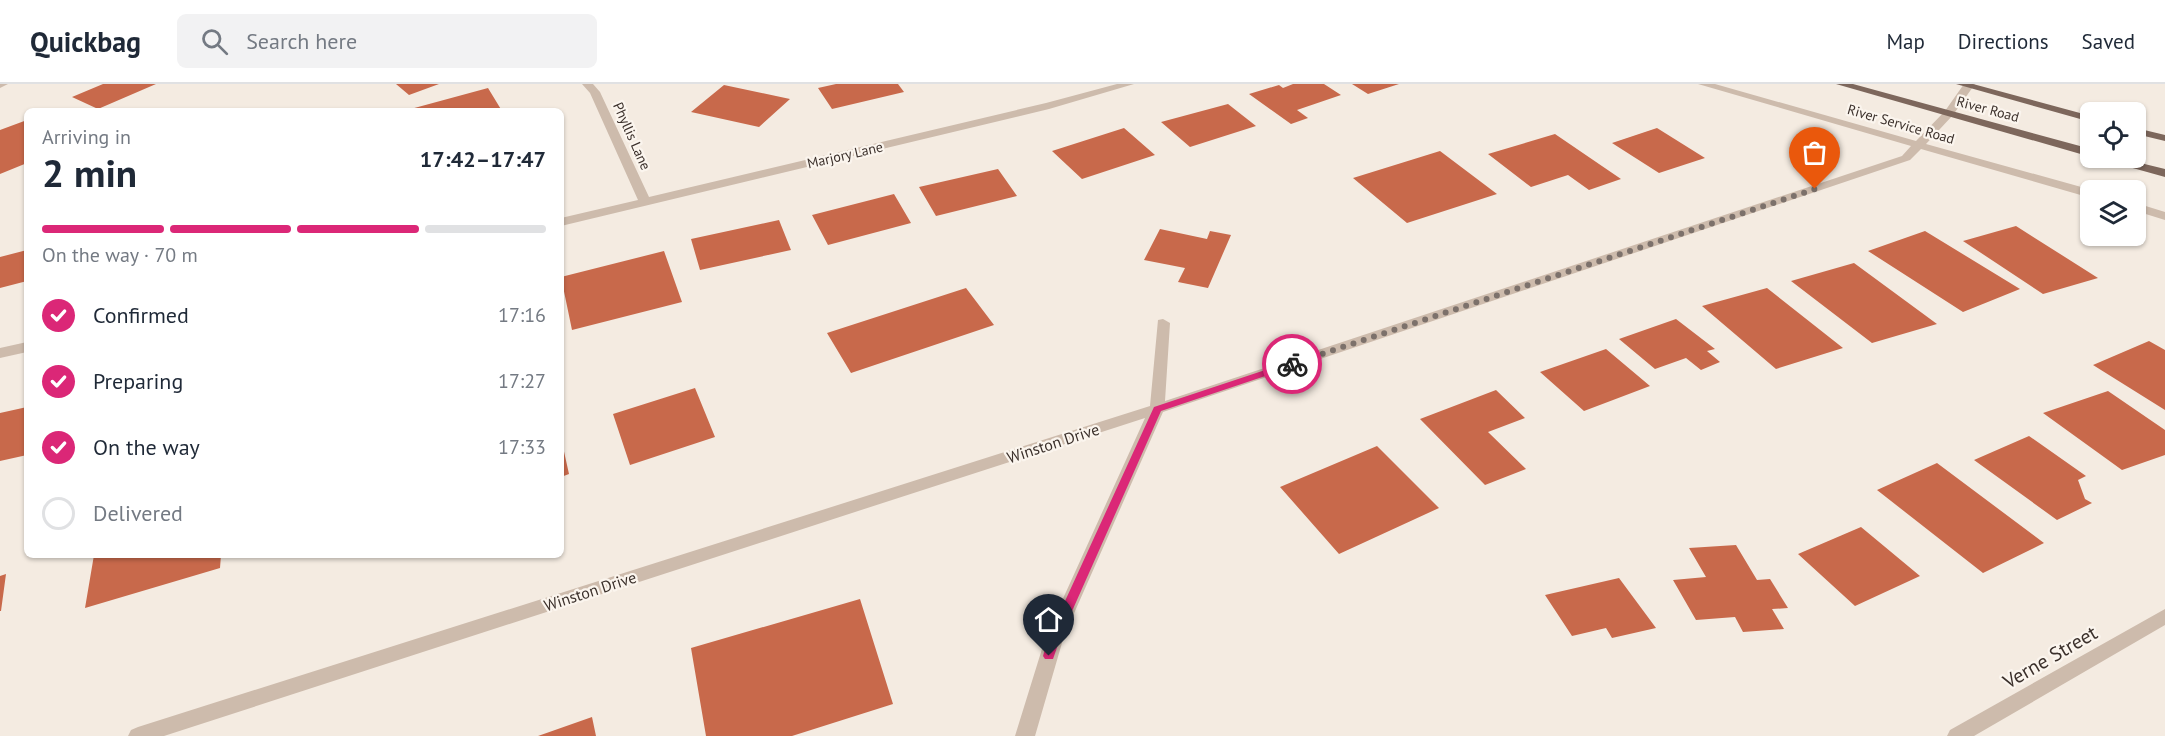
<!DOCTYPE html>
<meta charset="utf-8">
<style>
body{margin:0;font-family:"PT Sans",sans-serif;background:#f2f2f3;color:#1f2937;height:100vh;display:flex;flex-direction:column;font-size:22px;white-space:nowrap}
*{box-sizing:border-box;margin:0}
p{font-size:20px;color:#747a83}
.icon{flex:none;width:33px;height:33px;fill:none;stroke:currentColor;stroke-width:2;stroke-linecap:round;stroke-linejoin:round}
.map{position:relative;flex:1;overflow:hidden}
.drawer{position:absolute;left:24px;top:24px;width:540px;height:450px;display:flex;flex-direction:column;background:#fff;border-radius:9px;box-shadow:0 2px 4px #0004}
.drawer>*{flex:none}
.tools{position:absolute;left:2080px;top:18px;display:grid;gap:12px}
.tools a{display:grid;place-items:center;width:66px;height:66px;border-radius:9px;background:#fff;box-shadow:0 2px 4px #0004;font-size:30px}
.pin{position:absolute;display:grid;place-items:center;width:51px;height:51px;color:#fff;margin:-62px -26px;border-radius:50% 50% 50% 0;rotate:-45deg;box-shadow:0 0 6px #0007}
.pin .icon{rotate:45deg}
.courier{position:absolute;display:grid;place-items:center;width:60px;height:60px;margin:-30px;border:4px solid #db2777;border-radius:50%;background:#fff;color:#222;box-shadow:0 2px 8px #0007}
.head em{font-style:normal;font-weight:700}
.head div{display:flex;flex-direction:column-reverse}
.head{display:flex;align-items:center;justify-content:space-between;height:102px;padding:0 18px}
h1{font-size:39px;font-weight:700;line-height:45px}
.bar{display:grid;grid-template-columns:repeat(4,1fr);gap:9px 6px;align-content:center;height:72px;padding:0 18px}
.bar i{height:8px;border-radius:4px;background:#e0e1e3}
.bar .selected{background:#db2777}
.bar p{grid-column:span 4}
ol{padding:0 18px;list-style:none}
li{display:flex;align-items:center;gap:18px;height:66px}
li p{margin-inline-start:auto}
li .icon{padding:6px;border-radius:50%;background:#db2777;color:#fff;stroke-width:4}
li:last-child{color:#747a83}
li i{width:33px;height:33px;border:3px solid #e0e1e3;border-radius:50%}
header{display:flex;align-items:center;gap:36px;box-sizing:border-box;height:84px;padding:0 30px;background:#fff;border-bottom:2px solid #e0e1e3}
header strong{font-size:28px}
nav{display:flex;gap:33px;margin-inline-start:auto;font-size:21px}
.search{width:420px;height:54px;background:#f2f2f3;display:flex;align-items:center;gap:15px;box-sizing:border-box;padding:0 21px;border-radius:9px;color:#747a83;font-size:22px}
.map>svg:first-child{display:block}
.building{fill:#c8694b}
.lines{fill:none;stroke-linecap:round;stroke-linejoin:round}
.minor{fill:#cdbbac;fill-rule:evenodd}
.major{fill:#7d675c;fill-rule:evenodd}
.route{fill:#db2777}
.done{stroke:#7c716b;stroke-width:6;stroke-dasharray:0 10.8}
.labels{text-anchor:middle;stroke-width:4.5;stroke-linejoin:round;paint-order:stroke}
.far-street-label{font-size:14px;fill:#3b302b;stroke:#fbf5ee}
.street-label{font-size:16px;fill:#3b302b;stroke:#fbf5ee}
.near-street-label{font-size:20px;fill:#3b302b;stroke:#fbf5ee}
</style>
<header>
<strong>Quickbag</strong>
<div class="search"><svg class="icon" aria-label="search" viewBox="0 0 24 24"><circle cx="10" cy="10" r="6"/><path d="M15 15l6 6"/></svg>Search here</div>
<nav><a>Map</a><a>Directions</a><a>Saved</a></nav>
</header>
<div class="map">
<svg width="2165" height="652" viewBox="0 0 2165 652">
<rect width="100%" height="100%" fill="#f4ebe1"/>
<!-- building -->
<path class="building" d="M103,0H156L98,25L72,13Z
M396,0H439L409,11Z
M836,0H898L904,8L832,25L818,4Z
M1293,0H1324L1341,11L1297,26L1308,34L1291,40L1249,10L1279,1L1283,4Z
M1352,0H1399L1368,10Z
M724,1L790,15L759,43L691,28Z
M488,4L502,27H407V26Z
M1228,20L1256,42L1190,63L1161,38Z
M27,36V79L0,90V46Z
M1124,44L1155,71L1082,95L1052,67Z
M1657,44L1705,74L1659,89L1612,59Z
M1555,50L1621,95L1589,106L1568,91L1531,103L1488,70Z
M1440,67L1497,110L1407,139L1353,94Z
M998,85L1017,112L936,132L919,103Z
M894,110L911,139L828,161L812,131Z
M779,136L791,166L700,186L691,155Z
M2016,142L2098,194L2043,210L1963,157Z
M1160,145L1207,155L1210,147L1231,151L1208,204L1178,198L1185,184L1144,176Z
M1925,147L2020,205L1963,228L1868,167Z
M27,166V197L0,204V173Z
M664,167L682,218L572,246L561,193Z
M1854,179L1937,240L1872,259L1791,197Z
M966,204L994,241L851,289L827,249Z
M1767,204L1843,264L1776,285L1702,222Z
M1676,235L1715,265L1707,267L1720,278L1701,286L1686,274L1655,285L1619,255Z
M2149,257L2165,266V326L2093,281Z
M1606,265L1650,302L1584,327L1540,288Z
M695,304L715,353L630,381L613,330Z
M1496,306L1525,334L1488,348L1526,385L1485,401L1420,335Z
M2108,307L2165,346V371L2122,386L2043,329Z
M27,323V371L0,377V329Z
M2029,352L2086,392L2078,396L2085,415L2092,419L2057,436L1974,376Z
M561,354L569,390L561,393Z
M1377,362L1439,424L1339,470L1280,403Z
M1937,379L2044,459L1983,489L1877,406Z
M1861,443L1920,492L1855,522L1798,470Z
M1736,461L1757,496L1770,495L1788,524L1772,525L1784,545L1743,548L1735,533L1696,536L1673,496L1706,493L1689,464Z
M94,471H221L220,484L85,524Z
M6,490L1,527H0V492Z
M1619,494L1656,544L1612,554L1606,544L1572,552L1545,511Z
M860,515L893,620L792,652H706L691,564Z
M592,633L596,652H538Z"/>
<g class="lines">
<!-- minor -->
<path class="minor" d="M0,0H8L0,4Z
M582,0H593L600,8L649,113L1046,19L1117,0H1134L1049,25L561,142V134L638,116L590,9Z
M1698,0H1715L1916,57L1945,27L1964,0H1975L1953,31L1926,60L2092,106L2091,114L1921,65L1910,76L1163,328L1064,552L1035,652H1015L1046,552L1145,334L164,652H128L131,646L138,643L1150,322L1158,236L1163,235L1170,239L1165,317L1902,72L1911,62Z
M2136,119L2165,128V136L2136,127Z
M27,258V268L0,274V264Z
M2165,525V541L1974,652H1947L1950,646Z"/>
<!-- major -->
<path class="major" d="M1836,0H1853L2091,65V73Z
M1956,0H1973L2091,32V38Z
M2136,44L2165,51V57L2136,50Z
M2102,74H2120L2165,85V93L2104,76Z"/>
</g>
<!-- route -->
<path class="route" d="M1292,277L1295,278V282L1161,327L1061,552L1053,575H1045L1043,572L1049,552L1154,323Z"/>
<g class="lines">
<!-- done -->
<path class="done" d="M1292,280L1815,105"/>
</g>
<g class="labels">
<!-- far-street labels -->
<g class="far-street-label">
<text transform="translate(1988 25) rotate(15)" y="5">River Road</text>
<text transform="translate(1901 40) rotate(16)" y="5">River Service Road</text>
<text transform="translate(632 52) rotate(66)" y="5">Phyllis Lane</text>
<text transform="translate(845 71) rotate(-13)" y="5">Marjory Lane</text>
</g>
<!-- street labels -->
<g class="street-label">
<text transform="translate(1053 359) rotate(-18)" y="6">Winston Drive</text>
<text transform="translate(590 507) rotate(-18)" y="6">Winston Drive</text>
</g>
<!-- near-street labels -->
<g class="near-street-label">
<text transform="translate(2050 573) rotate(-30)" y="7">Verne Street</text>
</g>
</g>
</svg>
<div class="tools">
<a><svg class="icon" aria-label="locate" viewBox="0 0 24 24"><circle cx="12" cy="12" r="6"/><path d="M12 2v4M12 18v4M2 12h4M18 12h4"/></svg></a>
<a><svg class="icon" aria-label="layers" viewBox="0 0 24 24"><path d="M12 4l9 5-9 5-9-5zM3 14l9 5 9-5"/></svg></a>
</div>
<div class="pin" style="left:1815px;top:105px;background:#ea580c"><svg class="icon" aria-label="bag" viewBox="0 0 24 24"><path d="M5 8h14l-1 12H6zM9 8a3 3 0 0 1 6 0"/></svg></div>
<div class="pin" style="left:1049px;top:572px;background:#1f2937"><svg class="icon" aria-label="home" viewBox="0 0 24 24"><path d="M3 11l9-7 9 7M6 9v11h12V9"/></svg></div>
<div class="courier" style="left:1292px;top:280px"><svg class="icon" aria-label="bike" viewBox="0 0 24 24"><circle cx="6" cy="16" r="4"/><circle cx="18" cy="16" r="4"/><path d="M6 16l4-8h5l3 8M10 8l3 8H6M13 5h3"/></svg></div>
<section class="drawer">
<div class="head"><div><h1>2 min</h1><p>Arriving in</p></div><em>17:42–17:47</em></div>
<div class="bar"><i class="selected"></i><i class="selected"></i><i class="selected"></i><i></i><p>On the way · 70 m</p></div>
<ol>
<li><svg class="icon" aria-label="check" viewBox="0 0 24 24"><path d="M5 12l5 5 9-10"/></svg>Confirmed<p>17:16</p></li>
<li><svg class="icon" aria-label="check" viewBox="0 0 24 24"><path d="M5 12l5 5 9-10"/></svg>Preparing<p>17:27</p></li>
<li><svg class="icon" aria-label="check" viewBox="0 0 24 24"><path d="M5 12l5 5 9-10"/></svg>On the way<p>17:33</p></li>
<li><i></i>Delivered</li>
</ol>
</section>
</div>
